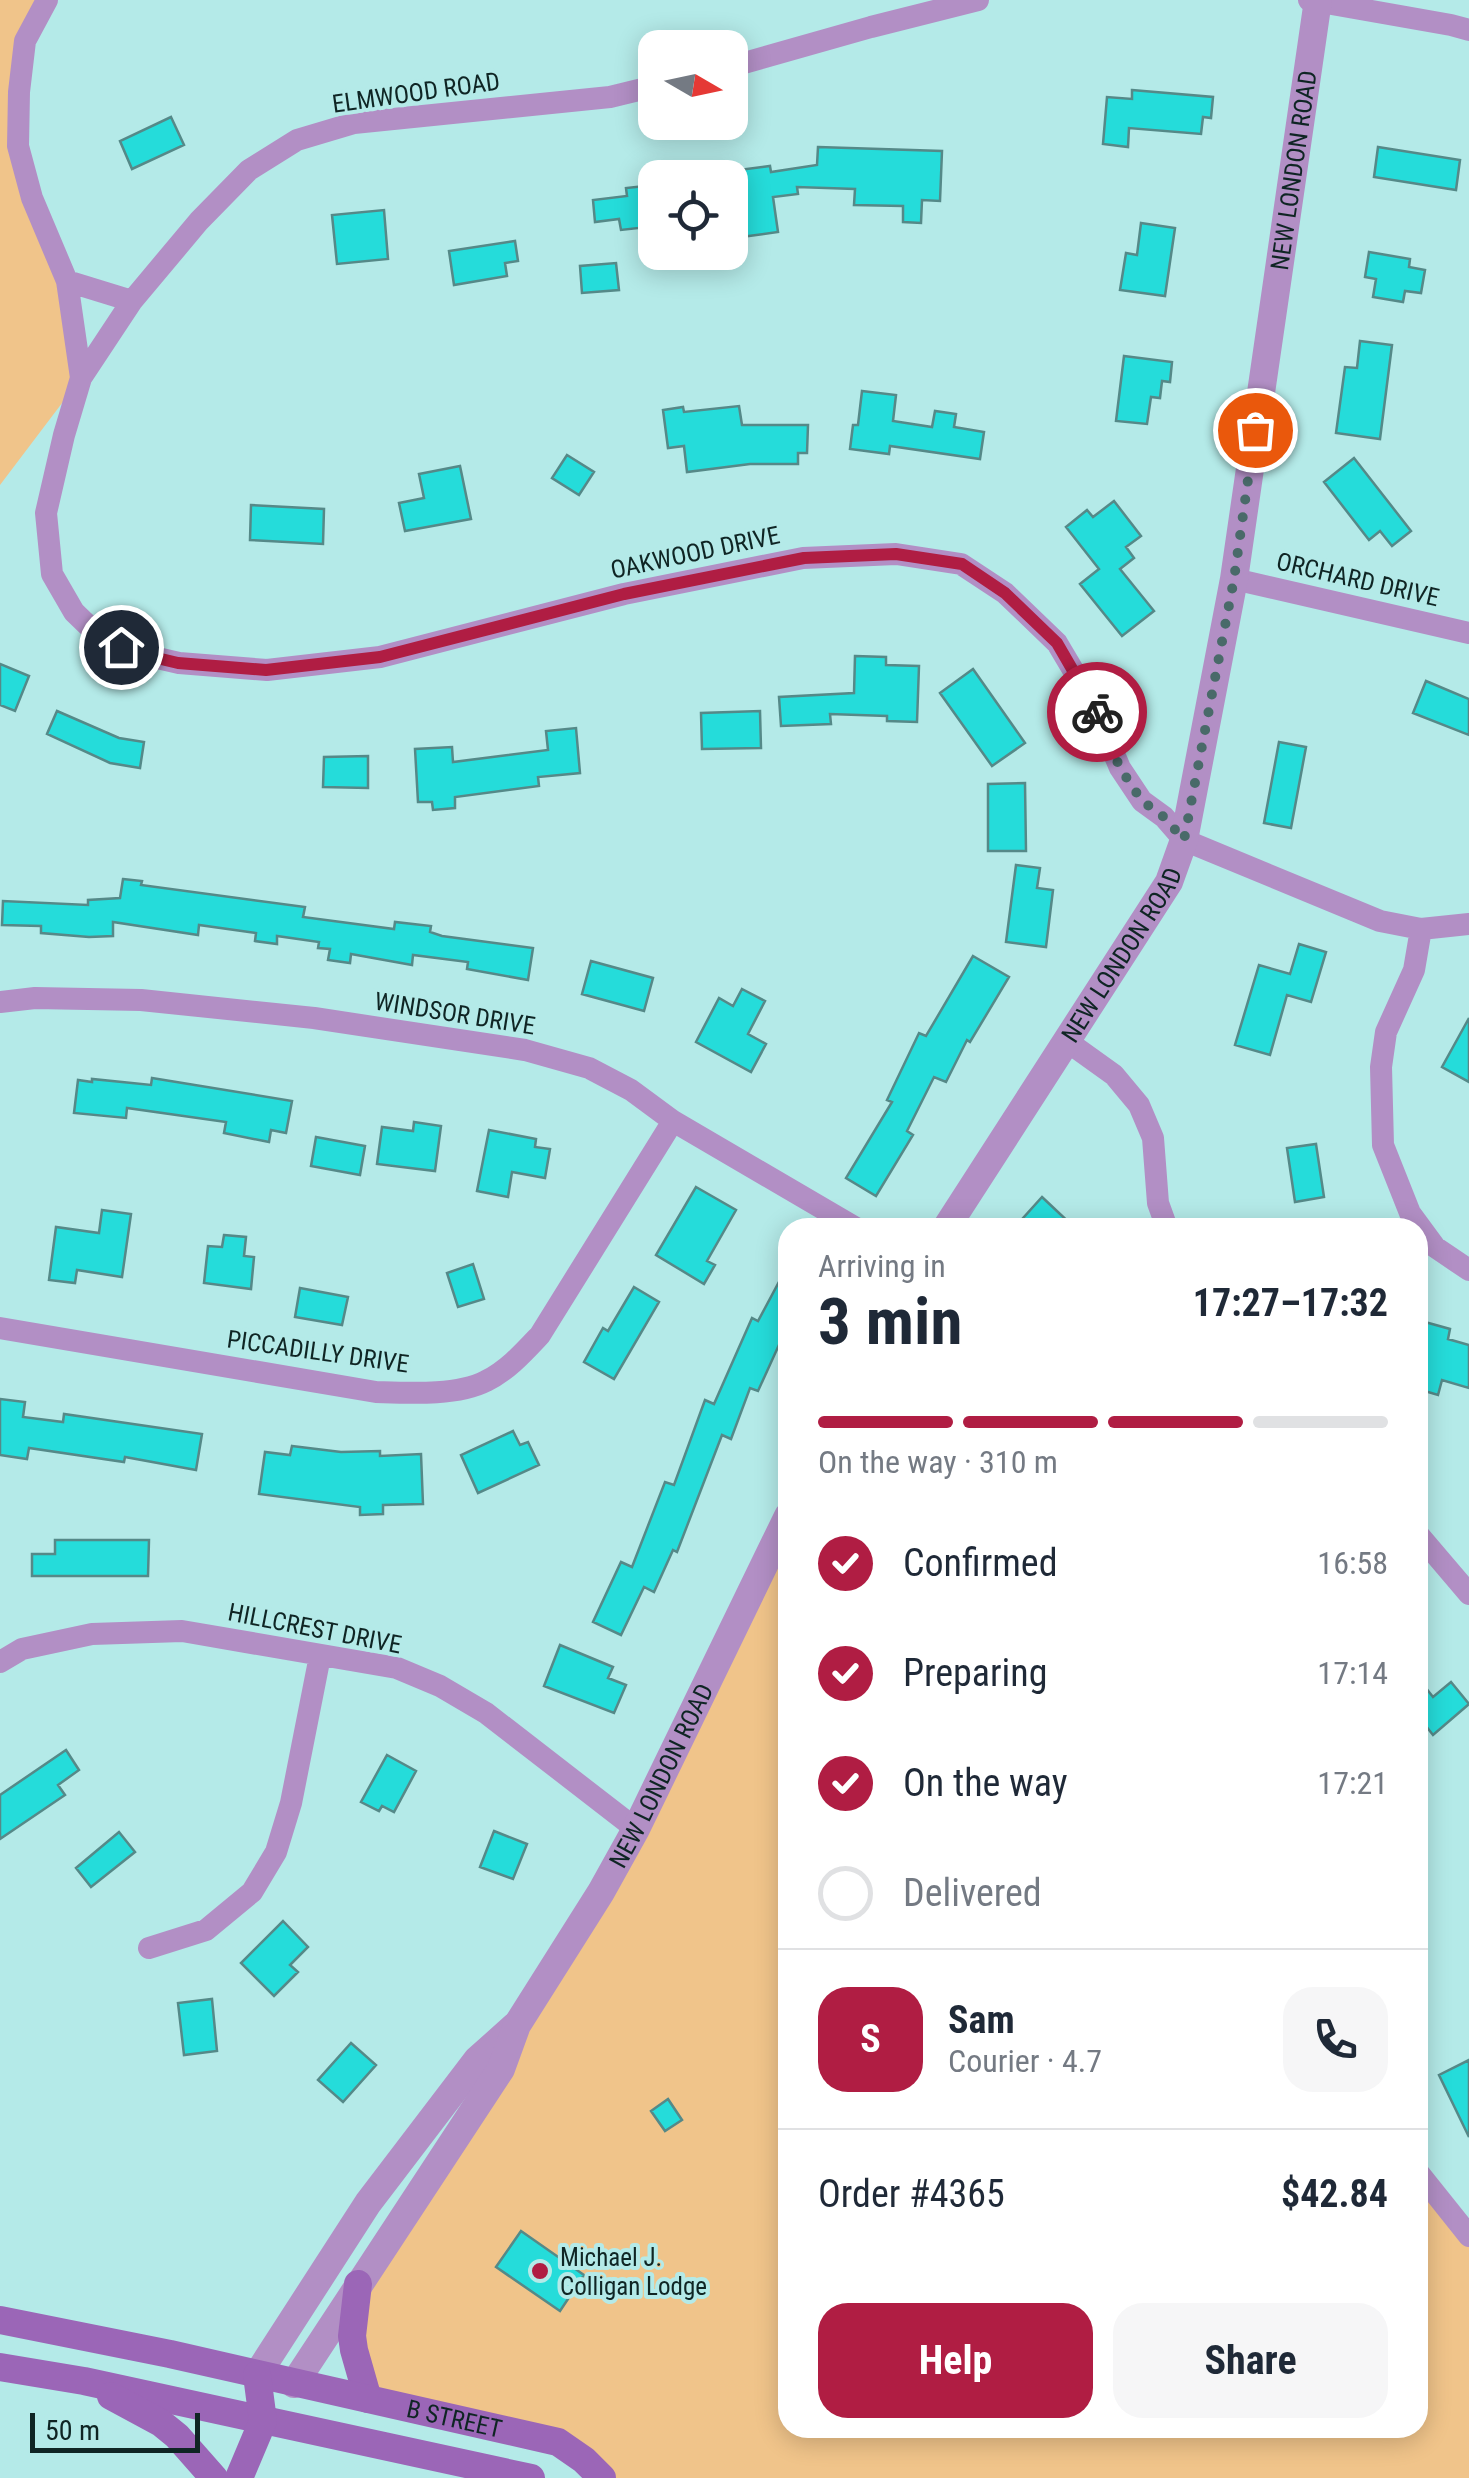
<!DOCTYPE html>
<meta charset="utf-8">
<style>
body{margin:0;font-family:"Roboto Condensed",sans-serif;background:#f6f6f7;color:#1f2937;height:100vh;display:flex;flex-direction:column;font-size:38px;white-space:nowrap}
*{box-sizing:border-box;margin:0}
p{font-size:32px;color:#747a83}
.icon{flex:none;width:55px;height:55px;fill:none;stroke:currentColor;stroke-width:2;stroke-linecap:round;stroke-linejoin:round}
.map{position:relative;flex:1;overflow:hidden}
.side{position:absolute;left:778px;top:1218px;width:650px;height:1220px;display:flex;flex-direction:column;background:#fff;border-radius:30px;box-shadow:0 5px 25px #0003}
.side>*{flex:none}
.needle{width:65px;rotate:99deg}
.buttons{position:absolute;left:638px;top:30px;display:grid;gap:20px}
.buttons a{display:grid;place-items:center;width:110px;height:110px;border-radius:20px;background:#fff;box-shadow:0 5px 25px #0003;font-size:50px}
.scale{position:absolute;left:30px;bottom:25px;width:170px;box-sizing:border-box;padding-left:10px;border:5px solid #0f2524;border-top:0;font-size:28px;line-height:35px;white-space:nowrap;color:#0f2524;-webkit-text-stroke:8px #b4eae8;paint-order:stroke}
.pin{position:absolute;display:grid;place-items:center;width:85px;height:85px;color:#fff;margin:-42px;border:5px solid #fff;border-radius:50%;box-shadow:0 2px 10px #0007}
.courier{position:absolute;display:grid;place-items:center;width:100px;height:100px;margin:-50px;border:8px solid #b01d43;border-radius:50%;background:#fff;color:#222;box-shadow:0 2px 12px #0007}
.overview em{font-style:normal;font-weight:700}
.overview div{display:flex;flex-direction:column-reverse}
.overview{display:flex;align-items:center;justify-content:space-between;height:170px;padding:0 40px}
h1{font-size:65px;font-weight:700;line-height:75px}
.bar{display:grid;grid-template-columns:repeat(4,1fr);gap:15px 10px;align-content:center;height:120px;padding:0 40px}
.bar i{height:12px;border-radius:8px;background:#e0e1e3}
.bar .current{background:#b01d43}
.bar p{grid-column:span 4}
.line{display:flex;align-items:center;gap:25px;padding:0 40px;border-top:2px solid #e0e1e3}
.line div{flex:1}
.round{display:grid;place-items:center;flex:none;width:105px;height:105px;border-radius:30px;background:#f6f6f7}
ol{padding:0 40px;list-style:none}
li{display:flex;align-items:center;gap:30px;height:110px}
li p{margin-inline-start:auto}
li .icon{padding:10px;border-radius:50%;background:#b01d43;color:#fff;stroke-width:4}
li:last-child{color:#747a83}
li i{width:55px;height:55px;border:5px solid #e0e1e3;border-radius:50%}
.button{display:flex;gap:20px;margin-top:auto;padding:20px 40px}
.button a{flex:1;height:115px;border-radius:30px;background:#b01d43;color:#fff;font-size:40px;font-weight:700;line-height:115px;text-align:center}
.button a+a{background:#f6f6f7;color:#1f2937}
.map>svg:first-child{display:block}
.green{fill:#f0c48a}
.building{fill:#25dcda;stroke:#558988;stroke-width:2.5}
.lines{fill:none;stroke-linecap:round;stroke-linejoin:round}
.minor{stroke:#b28fc5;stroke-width:22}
.tertiary{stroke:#b28fc5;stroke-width:28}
.secondary{stroke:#9b66b7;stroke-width:28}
.done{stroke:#496a69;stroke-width:10;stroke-dasharray:0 18}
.route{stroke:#b01d43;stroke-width:12}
.poi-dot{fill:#b01d43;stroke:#b4eae8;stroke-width:4}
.labels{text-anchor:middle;stroke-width:8;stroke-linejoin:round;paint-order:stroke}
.street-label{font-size:25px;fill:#0f2524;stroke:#b4eae8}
.poi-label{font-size:25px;fill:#0f2524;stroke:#b4eae8;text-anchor:start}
</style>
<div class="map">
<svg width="1469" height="2478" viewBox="0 0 1469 2478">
<rect width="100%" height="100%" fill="#b4eae8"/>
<!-- green -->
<path class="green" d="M0,0H47L25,41L18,146L67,281L81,378L0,485Z
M787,1516L788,2428H1418V2172L1469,2236V2478H602L584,2460L368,2399L353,2321L501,2069Z"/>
<!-- building -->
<path class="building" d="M1132,90L1213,97L1211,118L1203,117L1201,134L1129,128L1128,147L1103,144L1107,97L1132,99Z
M171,117L184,145L132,169L120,141Z
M818,147L942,151L940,201L922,200L921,223L903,222V206L854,205L855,189L797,187L798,194L773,197L778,232L741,237L731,171L770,166L771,172L817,165Z
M1378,147L1460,160L1456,190L1374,177Z
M655,185V213L647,214L648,227L621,230L619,219L595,222L593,200L627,196L626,188Z
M384,210L388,259L337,264L332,215Z
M1141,223L1175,228L1165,296L1120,290L1126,253L1137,255Z
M515,241L518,261L505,263L507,276L454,285L449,251Z
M1369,252L1410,259L1409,267L1425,270L1421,293L1405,291L1403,302L1373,297L1376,279L1365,277Z
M616,263L619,290L582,293L580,266Z
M1360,341L1392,345L1380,439L1336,433L1345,367L1357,368Z
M1124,356L1172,362L1170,382L1162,381L1160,398L1151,397L1147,424L1116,421Z
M862,391L896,395L893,421L932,427L935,411L956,414L954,427L984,432L980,459L890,446L889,454L850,449L853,425H858Z
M739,406L742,425H808L807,453H798V464H750L687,472L684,446L668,448L663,410L683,407L684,412Z
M567,455L594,472L579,495L552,478Z
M1354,458L1411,531L1392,546L1380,531L1369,540L1324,482Z
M460,466L471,519L405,531L399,503L424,498L419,474Z
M1114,501L1141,536L1126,547L1134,558L1120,569L1154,611L1122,636L1080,584L1099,569L1066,527L1087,510L1093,517Z
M251,505L324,509L323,544L250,540Z
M855,656L886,657V665L919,666L917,722L887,721V716L830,714L831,724L781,726L779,697L854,693Z
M0,664L29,676L15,711L0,705Z
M973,669L1025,743L992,766L940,693Z
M1426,681L1469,699V735L1413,713Z
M57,711L119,738L144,742L140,768L110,763L47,734Z
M760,711L761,748L702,749L701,713Z
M576,728L580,773L538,777L539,786L455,797V808L433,810L432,802H418L415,749L452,747L453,762L548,750L546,731Z
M1279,742L1306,747L1291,828L1264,823Z
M368,756V788L323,787L324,757Z
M1025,783L1026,851H988V784Z
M1016,865L1040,868L1037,888L1053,890L1046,947L1006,942Z
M123,879L142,881L141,885L305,907L303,917L394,929L395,922L431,926L430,932L442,936L533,948L528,980L467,969L468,962L413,955L412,965L351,954L350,963L328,960L330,949L318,948L319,942L277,936V944L255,941L256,933L199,925L198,935L113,922V936L89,937L41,933V926L2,925L3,901L88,905V900L120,898Z
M1299,944L1326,952L1311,1002L1287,995L1270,1055L1235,1045L1259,965L1290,974Z
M973,956L1009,977L970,1042L967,1040L946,1082L934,1077L907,1131L913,1135L876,1196L846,1178L892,1102L887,1100L919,1033L926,1036Z
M591,961L653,978L644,1011L582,994Z
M742,989L765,1001L748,1034L766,1044L751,1072L696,1042L719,998L733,1006Z
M1469,1018V1082L1442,1067Z
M152,1078L292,1101L286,1133L271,1130L269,1142L224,1133L226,1122L127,1108L126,1118L74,1113L78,1080L92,1082V1079L151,1085Z
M414,1122L441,1126L435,1171L377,1164L382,1127L413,1131Z
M489,1130L536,1139L535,1147L550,1149L545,1178L512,1172L508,1197L477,1191Z
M316,1137L365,1146L360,1175L311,1166Z
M1316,1144L1324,1197L1295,1202L1287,1148Z
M696,1187L736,1210L707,1261L715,1265L704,1284L656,1255Z
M1042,1197L1075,1228H1014Z
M102,1210L131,1214L122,1277L77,1270L75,1283L49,1280L56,1227L99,1233Z
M224,1235L246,1237L244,1256L254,1257L251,1289L204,1283L208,1246L222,1247Z
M473,1264L484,1299L458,1307L447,1273Z
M788,1265V1325L758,1391L750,1388L731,1439L722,1435L677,1552L673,1550L654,1592L644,1587L621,1635L593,1622L621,1562L632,1567L665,1482L674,1485L705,1400L714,1404L752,1318L758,1321Z
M634,1287L659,1302L614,1379L584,1362L603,1328L608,1331Z
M300,1288L348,1297L342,1325L295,1317Z
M1425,1322L1450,1329L1448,1339L1469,1345V1388L1442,1380L1438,1395L1418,1389V1346Z
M0,1399L25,1402L23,1417L63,1422L64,1414L202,1434L196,1470L125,1457L124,1462L29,1448L27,1459L0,1455Z
M513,1431L520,1445L528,1442L539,1465L478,1493L461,1455Z
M292,1446L341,1452L380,1451V1456L421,1454L423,1504L383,1505V1514L360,1515V1507L259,1494L265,1452L290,1455Z
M55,1540H149L148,1576H32V1554H55Z
M560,1645L613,1667L608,1678L626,1685L614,1713L544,1686Z
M1418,1678L1433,1697L1451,1682L1469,1704L1433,1735L1418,1716Z
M66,1750L79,1770L58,1785L65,1795L0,1839V1795Z
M387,1755L416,1771L394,1812L382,1806L379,1811L361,1802Z
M494,1831L527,1844L513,1879L480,1867Z
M119,1832L135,1852L91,1887L76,1868Z
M283,1921L308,1947L290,1965L298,1972L274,1996L241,1963Z
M212,1999L217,2051L184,2055L178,2003Z
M351,2043L376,2065L343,2102L318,2080Z
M1469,2060V2137L1439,2075Z
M668,2099L682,2120L665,2131L651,2111Z
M521,2231L584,2275L560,2311L496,2267Z"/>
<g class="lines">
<!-- minor -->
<path class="minor" d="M47,0L25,41L19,92L18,146L32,198L67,281L81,378
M1309,0L1451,25L1469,30
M730,67L871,27L978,0
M655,86L610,97L354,123L297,140L249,170L199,221L132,301L81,378L64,435L46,513L52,574L74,612L102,639L140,654L179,663L267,670L380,657L624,594L803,558L896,554L961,564L1005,593L1057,643L1092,702L1120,768L1142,801L1164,817L1184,840L1380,921L1421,929L1469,924
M67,281L132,301
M1234,579L1469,633
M1421,929L1414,970L1386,1032L1381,1067L1383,1145L1410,1213L1435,1247L1469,1270
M0,1002L35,998L141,1000L314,1018L525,1050L589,1068L631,1090L673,1121L856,1228
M1068,1042L1114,1075L1139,1105L1153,1138L1158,1203L1167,1228
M0,1328L376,1392C408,1393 457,1396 486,1381C507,1371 524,1352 540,1335L673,1121
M1418,1534L1469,1594
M0,1662L22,1649L92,1634L182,1631L397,1668L440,1686L486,1713L636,1829
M149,1948L206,1930L252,1892L276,1852L291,1803L320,1656
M1418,2172L1469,2236"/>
<!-- tertiary -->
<g class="tertiary">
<path id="s1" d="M946,1228L1169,882L1184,840L1234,579L1318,0"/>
<path d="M257,2375L368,2203L477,2060L515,2026"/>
<path id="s2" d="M294,2384L501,2069L517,2025L601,1892L636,1829L788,1516"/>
</g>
<!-- secondary -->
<g class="secondary">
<path d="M358,2284L352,2336L354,2350L368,2399"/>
<path id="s3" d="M0,2320L170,2354L558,2442L584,2460L602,2478"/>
<path d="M0,2367L84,2381L531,2478"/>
<path d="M111,2396L161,2423L177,2436L214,2478"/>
<path d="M239,2478L263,2421L257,2375"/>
</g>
</g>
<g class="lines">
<!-- done -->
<path class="done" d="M1097,712L1120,768L1142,801L1164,817L1184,840L1234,579L1255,430"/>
<!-- route -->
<path class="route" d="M121,647L140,654L178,663L266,670L380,657L624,594L804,558L896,554L962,564L1005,593L1057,643L1097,712"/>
</g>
<!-- markers -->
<circle class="poi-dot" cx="540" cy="2271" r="10"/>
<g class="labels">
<!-- street labels -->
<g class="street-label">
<text transform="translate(416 92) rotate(-8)" y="9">ELMWOOD ROAD</text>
<text dy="9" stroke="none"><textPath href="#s1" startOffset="1135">NEW LONDON ROAD</textPath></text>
<text transform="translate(695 552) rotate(-12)" y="9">OAKWOOD DRIVE</text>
<text transform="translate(1358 579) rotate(13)" y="9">ORCHARD DRIVE</text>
<text dy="9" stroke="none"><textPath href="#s1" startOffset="325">NEW LONDON ROAD</textPath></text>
<text transform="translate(455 1013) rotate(9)" y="9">WINDSOR DRIVE</text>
<text transform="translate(318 1351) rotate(8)" y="9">PICCADILLY DRIVE</text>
<text transform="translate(315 1628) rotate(11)" y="9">HILLCREST DRIVE</text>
<text dy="9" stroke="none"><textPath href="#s2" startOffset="712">NEW LONDON ROAD</textPath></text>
<text dy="9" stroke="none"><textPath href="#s3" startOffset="465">B STREET</textPath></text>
</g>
<!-- poi labels -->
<g class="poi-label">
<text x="560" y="2266">Michael J.<tspan x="560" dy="29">Colligan Lodge</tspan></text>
</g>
</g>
</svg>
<div class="buttons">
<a><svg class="needle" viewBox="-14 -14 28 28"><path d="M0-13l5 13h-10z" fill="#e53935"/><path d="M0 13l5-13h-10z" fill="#747a83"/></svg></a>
<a><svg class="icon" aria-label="locate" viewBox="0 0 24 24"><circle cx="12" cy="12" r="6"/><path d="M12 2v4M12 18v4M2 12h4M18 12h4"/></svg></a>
</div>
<div class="scale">50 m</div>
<div class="pin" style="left:1255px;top:430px;background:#ea580c"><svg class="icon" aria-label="bag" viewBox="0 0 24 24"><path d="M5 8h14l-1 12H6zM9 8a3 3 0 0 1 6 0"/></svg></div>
<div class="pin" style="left:121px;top:647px;background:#1f2937"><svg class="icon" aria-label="home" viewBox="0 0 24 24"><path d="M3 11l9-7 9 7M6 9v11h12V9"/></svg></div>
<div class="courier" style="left:1097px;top:712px"><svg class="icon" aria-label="bike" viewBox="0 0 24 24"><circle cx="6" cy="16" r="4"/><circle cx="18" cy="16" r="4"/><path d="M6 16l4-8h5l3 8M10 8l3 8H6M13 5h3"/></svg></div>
<section class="side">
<div class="overview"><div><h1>3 min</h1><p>Arriving in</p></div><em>17:27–17:32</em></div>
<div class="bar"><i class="current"></i><i class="current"></i><i class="current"></i><i></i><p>On the way · 310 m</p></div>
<ol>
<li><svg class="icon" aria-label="check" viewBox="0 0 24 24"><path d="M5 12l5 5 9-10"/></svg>Confirmed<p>16:58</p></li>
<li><svg class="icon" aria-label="check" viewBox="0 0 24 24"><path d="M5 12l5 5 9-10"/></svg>Preparing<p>17:14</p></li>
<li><svg class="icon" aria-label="check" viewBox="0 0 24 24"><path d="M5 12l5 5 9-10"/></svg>On the way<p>17:21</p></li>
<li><i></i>Delivered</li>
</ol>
<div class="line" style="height:180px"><b class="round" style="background:#b01d43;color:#fff">S</b><div><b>Sam</b><p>Courier · 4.7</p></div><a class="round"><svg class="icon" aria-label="phone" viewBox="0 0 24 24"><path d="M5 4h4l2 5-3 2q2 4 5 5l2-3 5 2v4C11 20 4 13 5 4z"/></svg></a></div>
<div class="line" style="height:130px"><div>Order #4365</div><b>$42.84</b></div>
<div class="button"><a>Help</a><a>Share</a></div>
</section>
</div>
